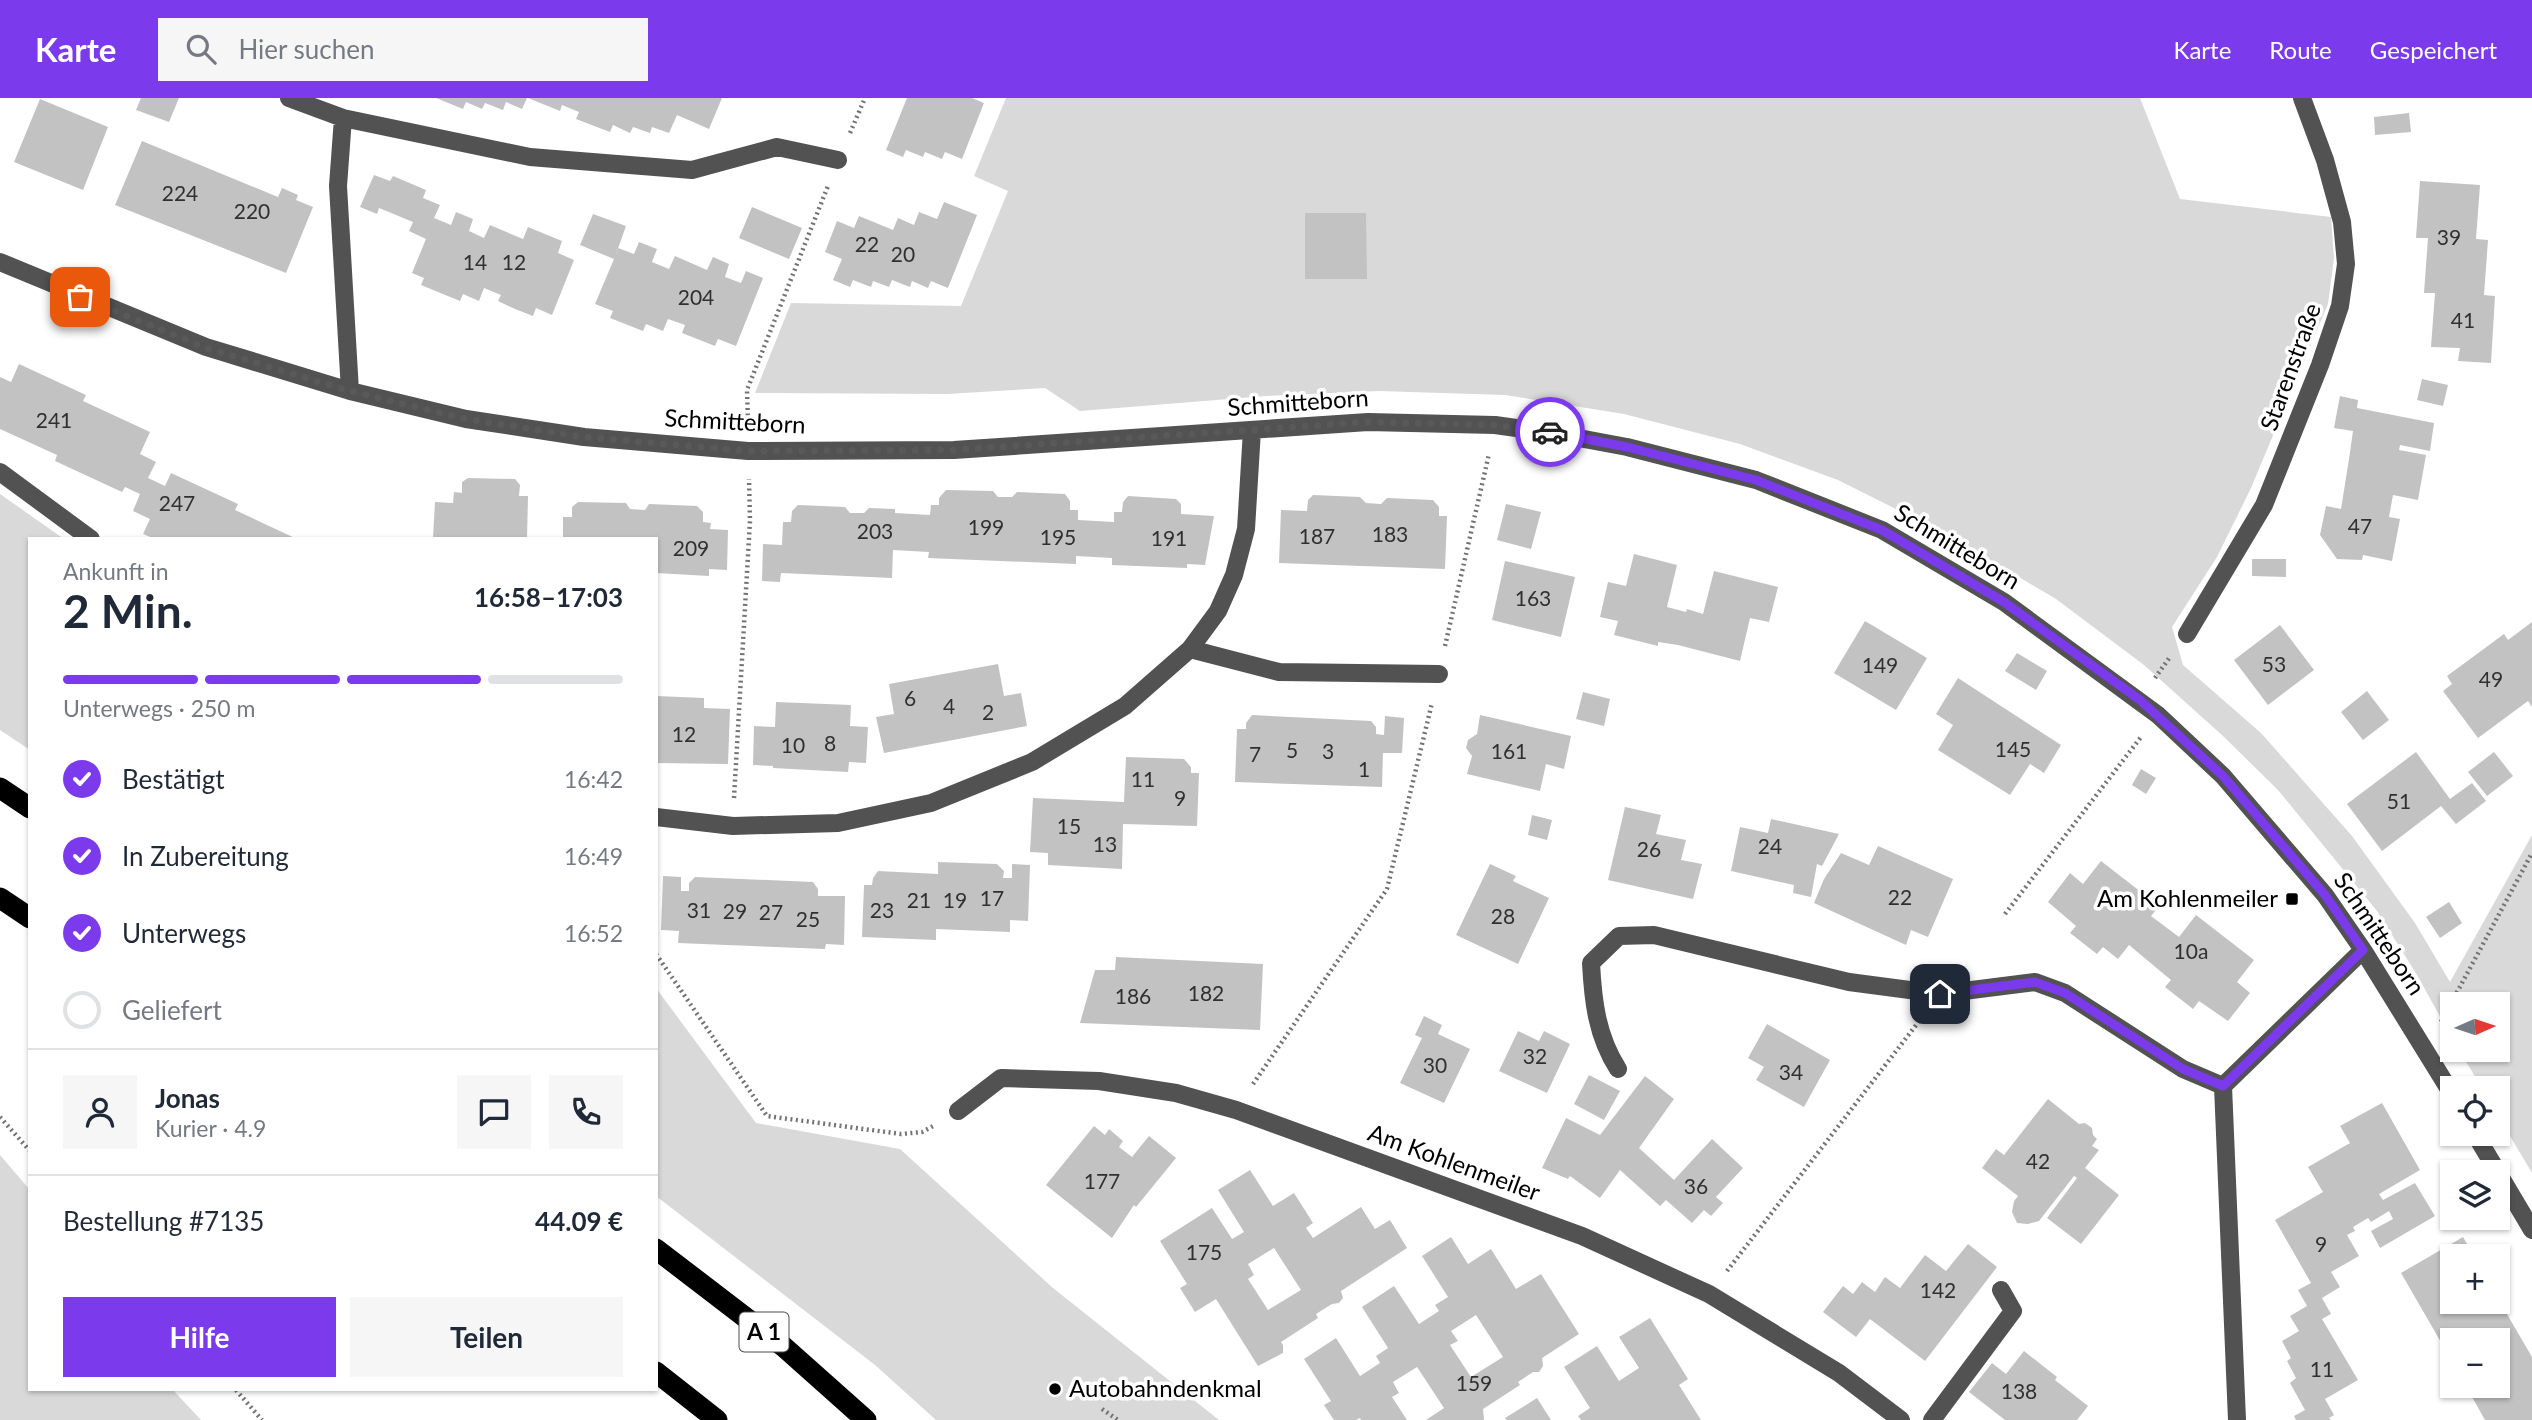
<!DOCTYPE html>
<html lang="de">
<meta charset="utf-8">
<style>
body{margin:0;font-family:Lato,sans-serif;background:#f6f6f7;color:#1f2937;height:100vh;display:flex;flex-direction:column;font-size:26px;white-space:nowrap}
*{box-sizing:border-box;margin:0}
p{font-size:23px;color:#747a83}
.icon{flex:none;width:38px;height:38px;fill:none;stroke:currentColor;stroke-width:2;stroke-linecap:round;stroke-linejoin:round}
.map{position:relative;flex:1;overflow:hidden}
.details{position:absolute;left:28px;top:439px;width:630px;height:854px;display:flex;flex-direction:column;background:#fff;border-radius:0px;box-shadow:0 2px 5px #0004}
.details>*{flex:none}
.needle{width:46px;rotate:87deg}
.controls{position:absolute;left:2440px;top:894px;display:grid;gap:14px}
.controls a{display:grid;place-items:center;width:70px;height:70px;border-radius:0px;background:#fff;box-shadow:0 2px 5px #0004;font-size:35px}
.pin{position:absolute;display:grid;place-items:center;width:60px;height:60px;color:#fff;margin:-30px;border-radius:14px;box-shadow:0 4px 10px #0006}
.courier{position:absolute;display:grid;place-items:center;width:70px;height:70px;margin:-35px;border:5px solid #7c3aed;border-radius:50%;background:#fff;color:#222;box-shadow:0 2px 9px #0007}
.headline em{font-style:normal;font-weight:700}
.headline div{display:flex;flex-direction:column-reverse}
.headline{display:flex;align-items:center;justify-content:space-between;height:119px;padding:0 35px}
h1{font-size:46px;font-weight:700;line-height:52px}
.bar{display:grid;grid-template-columns:repeat(4,1fr);gap:10px 7px;align-content:center;height:84px;padding:0 35px}
.bar i{height:9px;border-radius:5px;background:#e0e1e3}
.bar .active{background:#7c3aed}
.bar p{grid-column:span 4}
.line{display:flex;align-items:center;gap:18px;padding:0 35px;border-top:2px solid #e0e1e3}
.line div{flex:1}
.round{display:grid;place-items:center;flex:none;width:74px;height:74px;border-radius:0px;background:#f6f6f7}
ol{padding:0 35px;list-style:none}
li{display:flex;align-items:center;gap:21px;height:77px}
li p{margin-inline-start:auto}
li .icon{padding:7px;border-radius:50%;background:#7c3aed;color:#fff;stroke-width:4}
li:last-child{color:#747a83}
li i{width:38px;height:38px;border:4px solid #e0e1e3;border-radius:50%}
.cta{display:flex;gap:14px;margin-top:auto;padding:14px 35px}
.cta a{flex:1;height:80px;border-radius:0px;background:#7c3aed;color:#fff;font-size:28px;font-weight:700;line-height:80px;text-align:center}
.cta a+a{background:#f6f6f7;color:#1f2937}
header{display:flex;align-items:center;gap:42px;box-sizing:border-box;height:98px;padding:0 35px;background:#7c3aed;color:#fff}
header strong{font-size:33px}
nav{display:flex;gap:38px;margin-inline-start:auto;font-size:24px}
.search{width:490px;height:63px;background:#f6f6f7;display:flex;align-items:center;gap:18px;box-sizing:border-box;padding:0 24px;border-radius:0px;color:#747a83;font-size:26px}
.map>svg:first-child{display:block}
.green{fill:#d9d9d9}
.building{fill:#c2c2c2;fill-rule:evenodd}
.lines{fill:none;stroke-linecap:round;stroke-linejoin:round}
.path{stroke:#747474;stroke-width:4.5;stroke-dasharray:2 3.5;stroke-linecap:butt}
.minor{stroke:#525252;stroke-width:18}
.highway{stroke:#000;stroke-width:21}
.done{stroke:#595959;stroke-width:7;stroke-dasharray:0 12.6}
.route{stroke:#7c3aed;stroke-width:9}
.poi-dot{fill:#000;stroke:#fff;stroke-width:2.5}
.labels{text-anchor:middle;stroke-width:7;stroke-linejoin:round;paint-order:stroke}
.number-label{font-size:21px;fill:#303030}
.shield{fill:#fff;stroke:#4c4c4c;stroke-width:2}
.shield-label{font-size:23px;font-weight:bold;fill:#000}
.street-label{font-size:24px;fill:#000;stroke:#fff}
.poi-label{font-size:24px;fill:#000;stroke:#fff;text-anchor:end}
</style>
<header>
<strong>Karte</strong>
<div class="search"><svg class="icon" aria-label="search" viewBox="0 0 24 24"><circle cx="10" cy="10" r="6"/><path d="M15 15l6 6"/></svg>Hier suchen</div>
<nav><a>Karte</a><a>Route</a><a>Gespeichert</a></nav>
</header>
<div class="map">
<svg width="2532" height="1322" viewBox="0 0 2532 1322">
<rect width="100%" height="100%" fill="#fff"/>
<!-- green -->
<path class="green" d="M1006,0H2140L2180,101L2331,119L2334,160L2328,206L2251,390L2217,459L2172,529L2183,567L2261,635L2352,738L2415,825L2450,884L2532,737V1075L2497,1016V990H2482L2459,952H2497V906H2452V940L2417,877L2377,813L2278,692L2223,638L2144,567L2056,501L1946,436L1838,382L1740,346L1624,316L1505,297L1379,293L1266,298L1080,313L1045,290L947,296L755,295L791,205L961,208L1008,93L974,78Z
M0,396L64,441H30V652L0,632Z
M656,890L756,1025L900,1051L1053,1190L1219,1322H936L875,1267L656,1098Z
M0,1057L30,1092V1292H173L201,1322H0Z"/>
<!-- building -->
<path class="building" d="M141,0H179L169,24L136,12Z
M436,0H527L522,11L506,4L503,12L485,5L482,11L466,4L463,11Z
M528,0H722L709,31L677,17L669,35L652,29L650,35L633,29L630,35L613,27L610,34L576,21L579,14L562,7L560,13Z
M907,0H972L984,5L962,61L945,54L942,61L925,54L923,59L906,52L903,59L886,52Z
M40,1L108,29L83,92L14,64Z
M2409,15L2411,34L2375,37L2374,19Z
M142,43L278,99L282,90L298,97L296,102L313,109L286,175L115,107Z
M374,77L390,83L393,78L426,92L423,100L440,107L434,120L451,127L456,114L473,121L469,133L484,140L490,127L523,141L528,129L562,143L558,155L574,162L552,217L536,210L533,218L515,211L498,203L501,197L484,190L479,203L463,196L460,203L421,187L424,180L412,175L426,141L409,133L413,124L379,110L377,116L360,109Z
M2420,83L2480,87L2476,141L2488,142L2484,197L2495,198L2491,265L2458,263L2460,250L2431,249L2435,195H2424L2428,140H2416Z
M944,104L977,117L948,190L931,183L928,190L912,183L910,189L892,182L889,189L873,183L871,189L853,182L850,189L833,182L842,161L825,154L837,123L854,130L859,118L893,132L898,120L914,127L919,114L937,121Z
M752,109L802,130L789,161L739,140Z
M1305,115H1366L1367,181H1305Z
M593,116L626,128L615,159L618,150L634,156L639,144L657,151L652,164L669,171L675,158L707,172L713,159L729,166L725,179L741,185L746,173L763,180L736,248L718,241L715,248L682,235L685,227L668,221L663,233L646,226L643,233L610,220L613,213L595,206L614,161L580,147Z
M19,266L86,297L83,303L150,334L140,356L156,364L148,380L165,388L171,375L238,406L235,412L297,441H155L143,436L150,421L133,413L140,396L125,389L122,394L55,363L57,357L0,331V279L11,284Z
M2422,281L2448,287L2443,308L2417,302Z
M2340,298L2358,302L2357,310L2434,325L2430,353L2400,347L2399,352L2426,357L2418,402L2393,397L2389,419L2400,421L2392,463L2363,457L2362,462L2337,461L2320,437L2326,408L2341,411L2349,361L2353,333L2334,330Z
M468,380L515,381L520,387L519,398H528L527,441L433,440L435,404L453,405L454,394L462,395V384Z
M946,392L993,393L998,399H1012L1017,394L1065,396L1070,403V412H1078V422L1114,424V414H1122L1123,404L1128,398L1176,401L1181,406V416L1214,418L1205,467L1187,466V470L1112,467V460L1076,458V466L928,460L929,454L893,452L892,480L781,475L780,484L762,483L763,446L782,447L783,424H791L792,413L798,407L845,409L850,415H864L869,410L895,411V415L930,417L931,407H939V400Z
M1313,397L1360,399L1366,405L1381,406L1387,400L1433,402L1439,409V418H1447L1445,471L1279,465L1281,412L1307,413L1308,402Z
M578,404L626,405L630,411L645,412L649,406L697,408L703,414V424L711,425L710,431L728,432L727,472L709,471V478L656,475V441H563V419H572V409Z
M1506,406L1541,414L1531,451L1497,442Z
M1634,456L1677,467L1667,509L1686,514L1687,511L1703,516L1714,473L1778,489L1769,524L1750,520L1740,563L1678,547L1658,544V548L1614,537L1618,523L1600,519L1608,484L1626,488Z
M2252,461H2286V479L2252,478Z
M1505,463L1575,479L1561,539L1492,522Z
M1865,523L1927,560L1896,612L1834,575Z
M2532,524V609L2528,603L2478,640L2443,593L2452,586L2447,578L2504,536L2508,542Z
M2280,527L2314,572L2268,607L2234,562Z
M2017,555L2047,573L2036,592L2005,573Z
M998,566L1004,598L1021,595L1027,628L884,655L876,619L894,616L889,586Z
M1958,580L2061,647L2044,675L2030,666L2010,697L1938,652L1953,627L1936,616Z
M2367,593L2389,622L2363,642L2341,614Z
M1583,594L1610,601L1604,628L1576,621Z
M656,598L704,600V610L730,611L728,666L656,665Z
M776,604L851,607L850,628L868,629L866,665L849,664L848,674L773,670V668L753,667L754,628L775,629Z
M1252,617L1371,623L1376,629V636L1384,637L1385,618L1404,620L1402,655H1383L1382,689L1235,684L1237,631H1246V625Z
M1480,617L1571,638L1564,671L1546,666L1540,693L1467,676L1472,658L1466,650L1468,642L1477,636Z
M2416,654L2450,701L2472,685L2486,703L2456,726L2441,708L2382,753L2347,706Z
M2494,654L2513,678L2487,698L2468,674Z
M1126,659L1184,661L1191,669V675H1199L1197,728L1123,726L1122,771L1048,767V755L1030,754L1033,700L1124,704Z
M2141,671L2156,680L2146,696L2132,687Z
M1625,709L1661,717L1656,736L1686,742L1681,762L1702,766L1693,801L1608,782Z
M1532,717L1552,722L1547,742L1528,737Z
M1771,721L1839,736L1822,768L1817,766L1811,799L1793,795L1794,787L1731,773L1740,729L1768,735Z
M1878,748L1953,781L1928,839L1911,832L1906,847L1814,805L1824,781L1841,755L1869,767Z
M2101,763L2159,808L2151,818L2179,839L2196,817L2254,862L2237,884L2250,895L2228,923L2199,903L2193,911L2165,889L2171,882L2129,847L2118,861L2103,849L2097,856L2070,835L2076,828L2048,804L2070,775L2083,786Z
M938,764L997,766L1004,773L1003,780H1012V766L1030,767L1028,823L1010,822V834L936,831V842L862,839L864,787H872L873,780L878,773L938,776Z
M1490,766L1516,778L1513,783L1549,800L1518,866L1456,837Z
M663,778L681,779V793H689V785L695,779L813,784L818,791V798H845L844,847L826,846L825,851L678,845L679,833L661,832Z
M2449,804L2462,825L2440,840L2426,819Z
M1116,859L1263,866L1260,932L1080,925L1095,872H1115Z
M1424,918L1442,927L1438,936L1470,951L1444,1005L1400,985L1422,940L1415,937Z
M1767,926L1830,962L1804,1009L1756,982L1764,969L1748,960Z
M1518,933L1539,943L1544,933L1570,946L1547,995L1499,973Z
M1589,977L1620,993L1604,1022L1574,1006Z
M1645,978L1674,1001L1639,1050L1674,1082L1712,1041L1743,1070L1716,1099L1723,1105L1711,1118L1704,1112L1692,1125L1666,1102L1660,1108L1620,1072L1600,1100L1570,1078L1568,1081L1542,1070L1566,1020L1600,1037Z
M2048,1001L2079,1026L2085,1025L2092,1030L2093,1037L2097,1041L2092,1048L2099,1052L2085,1070L2119,1097L2081,1146L2047,1120L2077,1080L2074,1078L2039,1123L2028,1126L2017,1125L2012,1114L2014,1103L2018,1098L1982,1070L1996,1051L2004,1057Z
M2382,1005L2420,1072L2379,1096L2383,1102L2415,1085L2435,1118L2380,1150L2371,1133L2393,1121L2389,1113L2371,1124L2368,1120L2353,1129L2355,1133L2347,1137L2359,1158L2331,1174L2340,1189L2322,1200L2331,1216L2322,1221L2358,1282L2325,1301L2334,1317L2329,1320L2331,1322H2296L2294,1318L2305,1312L2290,1285L2296,1280L2287,1263L2291,1260L2282,1243L2299,1233L2290,1218L2307,1208L2298,1192L2311,1185L2275,1122L2323,1094L2308,1069L2350,1045L2340,1028Z
M1094,1028L1105,1037L1109,1031L1123,1043L1119,1049L1132,1059L1149,1038L1176,1060L1136,1109L1134,1107L1112,1140L1046,1087Z
M1250,1072L1273,1108L1294,1095L1313,1125L1306,1130L1313,1140L1361,1109L1375,1131L1390,1122L1407,1150L1341,1193L1343,1200L1339,1205L1332,1206L1316,1216L1318,1220L1281,1244L1283,1247V1255L1258,1268L1216,1201L1195,1214L1180,1190L1187,1186L1160,1143L1212,1110L1232,1141L1244,1134L1218,1092ZM1274,1150L1301,1192L1268,1212L1248,1181L1254,1177L1248,1166Z
M1451,1139L1468,1166L1491,1151L1516,1191L1541,1176L1579,1236L1542,1260L1543,1268L1539,1274H1533L1518,1284L1520,1287L1483,1311L1484,1322H1426L1444,1310L1417,1269L1393,1284L1399,1295L1392,1299L1407,1322H1361L1360,1320L1356,1322H1334L1324,1307L1331,1303L1304,1261L1336,1240L1360,1278L1380,1265L1376,1258L1388,1250L1362,1209L1394,1188L1419,1226L1439,1213L1435,1207L1448,1199L1422,1158ZM1476,1217L1503,1259L1471,1279L1450,1247L1458,1243L1451,1233Z
M2463,1139L2474,1158H2452V1204H2497V1199L2532,1259V1322H2485L2467,1290L2470,1288H2497V1273L2500,1271L2497,1266V1242H2483L2481,1239L2476,1242H2452V1256L2449,1258L2401,1175Z
M1968,1146L1997,1169L1925,1263L1870,1221L1856,1239L1823,1214L1843,1188L1853,1196L1862,1184L1875,1194L1885,1179L1900,1190L1925,1157L1946,1173Z
M1650,1220L1688,1281L1679,1287L1701,1322H1581L1578,1318L1590,1310L1564,1269L1597,1248L1619,1283L1639,1270L1619,1239Z
M2024,1253L2057,1279L2055,1282L2088,1308L2077,1322H2005L1969,1294L1992,1265L2006,1276Z
M1537,1300L1551,1322H1507L1505,1320Z"/>
<g class="lines">
<!-- path -->
<path class="path" d="M850,35L865,0
M748,323L747,292L828,88
M1445,548L1489,356
M2155,580L2170,559
M734,700L750,423L749,381
M2005,816L2141,639
M656,856L767,1018L901,1036L922,1034L935,1027
M2441,924L2532,755
M1253,986L1387,791L1432,605
M0,1019L30,1053
M1727,1173L1920,922
M236,1292L262,1322
M1102,1311L1118,1322"/>
<!-- minor -->
<path class="minor" d="M289,0L343,20L530,59L692,72L777,49L838,62
M343,20L338,88L350,293
M0,164L206,249L350,293L466,321L584,339L748,353L954,352L1368,324L1495,327L1552,335L1627,349L1756,382L1882,432L2004,504L2158,617L2223,678L2325,797L2363,852L2452,996
M0,374L91,441
M2187,536L2264,407L2320,267L2340,208L2346,166L2342,124L2325,62L2302,0
M1190,551L1279,574L1439,576
M656,719L733,728L838,725L931,705L1032,664L1125,608L1190,551L1218,513L1234,477L1246,431L1252,332
M1618,971C1597,938 1593,904 1591,865L1619,838L1654,837L1849,884L1940,896L2035,884L2065,895L2183,971L2223,988L2363,852
M2223,988L2237,1322
M958,1013L1001,980L1099,983L1176,995L1236,1012L1582,1138L1709,1196L1839,1275L1901,1322
M2475,1036L2532,1132
M1932,1322L2013,1213L2001,1192"/>
<!-- highway -->
<path class="highway" d="M0,690L30,710
M0,800L30,820
M656,1151L784,1249L866,1322
M656,1274L717,1322"/>
</g>
<g class="lines">
<!-- done -->
<path class="done" d="M80,199L206,250L350,293L466,321L584,339L748,353L954,352L1368,324L1495,327L1550,334"/>
<!-- route -->
<path class="route" d="M1550,334L1627,349L1756,382L1882,432L2004,504L2140,602L2223,678L2325,797L2363,852L2223,988L2183,971L2065,895L2035,884L1940,896"/>
</g>
<!-- markers -->
<g class="poi-dot">
<rect x="2285" y="794" width="14" height="14" rx="3.5"/>
<circle cx="1055" cy="1291" r="7"/>
</g>
<g class="labels">
<!-- number labels -->
<g class="number-label">
<text x="180" y="103">224</text>
<text x="252" y="121">220</text>
<text x="2449" y="147">39</text>
<text x="867" y="154">22</text>
<text x="903" y="164">20</text>
<text x="475" y="172">14</text>
<text x="514" y="172">12</text>
<text x="696" y="207">204</text>
<text x="2463" y="230">41</text>
<text x="54" y="330">241</text>
<text x="177" y="413">247</text>
<text x="2360" y="436">47</text>
<text x="986" y="437">199</text>
<text x="875" y="441">203</text>
<text x="1390" y="444">183</text>
<text x="1317" y="446">187</text>
<text x="1058" y="447">195</text>
<text x="1169" y="448">191</text>
<text x="691" y="458">209</text>
<text x="1533" y="508">163</text>
<text x="2274" y="574">53</text>
<text x="1880" y="575">149</text>
<text x="2491" y="589">49</text>
<text x="910" y="608">6</text>
<text x="949" y="616">4</text>
<text x="988" y="622">2</text>
<text x="684" y="644">12</text>
<text x="830" y="653">8</text>
<text x="793" y="655">10</text>
<text x="2013" y="659">145</text>
<text x="1292" y="660">5</text>
<text x="1328" y="661">3</text>
<text x="1509" y="661">161</text>
<text x="1255" y="664">7</text>
<text x="1364" y="679">1</text>
<text x="1143" y="689">11</text>
<text x="1180" y="708">9</text>
<text x="2399" y="711">51</text>
<text x="1069" y="736">15</text>
<text x="1105" y="754">13</text>
<text x="1770" y="756">24</text>
<text x="1649" y="759">26</text>
<text x="1900" y="807">22</text>
<text x="992" y="808">17</text>
<text x="919" y="810">21</text>
<text x="955" y="810">19</text>
<text x="699" y="820">31</text>
<text x="882" y="820">23</text>
<text x="735" y="821">29</text>
<text x="771" y="822">27</text>
<text x="1503" y="826">28</text>
<text x="808" y="829">25</text>
<text x="2191" y="861">10a</text>
<text x="1206" y="903">182</text>
<text x="1133" y="906">186</text>
<text x="1535" y="966">32</text>
<text x="1435" y="975">30</text>
<text x="1791" y="982">34</text>
<text x="2038" y="1071">42</text>
<text x="1102" y="1091">177</text>
<text x="1696" y="1096">36</text>
<text x="2321" y="1154">9</text>
<text x="1204" y="1162">175</text>
<text x="1938" y="1200">142</text>
<text x="2322" y="1279">11</text>
<text x="1474" y="1293">159</text>
<text x="2019" y="1301">138</text>
</g>
<!-- shield labels -->
<rect class="shield" x="739.5" y="1214.5" width="49" height="39" rx="5"/>
<g class="shield-label">
<text x="764" y="1242">A 1</text>
</g>
<!-- street labels -->
<g class="street-label">
<text transform="translate(2291 269) rotate(-70)" y="8">Starenstraße</text>
<text transform="translate(1298 305) rotate(-4)" y="8">Schmitteborn</text>
<text transform="translate(735 324) rotate(3)" y="8">Schmitteborn</text>
<text transform="translate(1957 449) rotate(31)" y="8">Schmitteborn</text>
<text transform="translate(2379 836) rotate(56)" y="8">Schmitteborn</text>
<text transform="translate(1454 1065) rotate(20)" y="8">Am Kohlenmeiler</text>
</g>
<!-- poi labels -->
<g class="poi-label">
<text x="2278" y="809">Am Kohlenmeiler</text>
<text x="1069" y="1299" text-anchor="start">Autobahndenkmal</text>
</g>
</g>
</svg>
<div class="controls">
<a><svg class="needle" viewBox="-14 -14 28 28"><path d="M0-13l5 13h-10z" fill="#e53935"/><path d="M0 13l5-13h-10z" fill="#747a83"/></svg></a>
<a><svg class="icon" aria-label="locate" viewBox="0 0 24 24"><circle cx="12" cy="12" r="6"/><path d="M12 2v4M12 18v4M2 12h4M18 12h4"/></svg></a>
<a><svg class="icon" aria-label="layers" viewBox="0 0 24 24"><path d="M12 4l9 5-9 5-9-5zM3 14l9 5 9-5"/></svg></a>
<a>+</a>
<a>−</a>
</div>
<div class="pin" style="left:80px;top:199px;background:#ea580c"><svg class="icon" aria-label="bag" viewBox="0 0 24 24"><path d="M5 8h14l-1 12H6zM9 8a3 3 0 0 1 6 0"/></svg></div>
<div class="pin" style="left:1940px;top:896px;background:#1f2937"><svg class="icon" aria-label="home" viewBox="0 0 24 24"><path d="M3 11l9-7 9 7M6 9v11h12V9"/></svg></div>
<div class="courier" style="left:1550px;top:334px"><svg class="icon" aria-label="car" viewBox="0 0 24 24"><path d="M5 17H2v-5l4-1 3-4h7l3 4 3 1v5h-3M9 17h6M6 11h13"/><circle cx="7" cy="17" r="2"/><circle cx="17" cy="17" r="2"/></svg></div>
<section class="details">
<div class="headline"><div><h1>2 Min.</h1><p>Ankunft in</p></div><em>16:58–17:03</em></div>
<div class="bar"><i class="active"></i><i class="active"></i><i class="active"></i><i></i><p>Unterwegs · 250 m</p></div>
<ol>
<li><svg class="icon" aria-label="check" viewBox="0 0 24 24"><path d="M5 12l5 5 9-10"/></svg>Bestätigt<p>16:42</p></li>
<li><svg class="icon" aria-label="check" viewBox="0 0 24 24"><path d="M5 12l5 5 9-10"/></svg>In Zubereitung<p>16:49</p></li>
<li><svg class="icon" aria-label="check" viewBox="0 0 24 24"><path d="M5 12l5 5 9-10"/></svg>Unterwegs<p>16:52</p></li>
<li><i></i>Geliefert</li>
</ol>
<div class="line" style="height:126px"><a class="round"><svg class="icon" aria-label="person" viewBox="0 0 24 24"><circle cx="12" cy="8" r="4"/><path d="M4 21q1-7 8-7t8 7"/></svg></a><div><b>Jonas</b><p>Kurier · 4.9</p></div><a class="round"><svg class="icon" aria-label="chat" viewBox="0 0 24 24"><path d="M4 5h16v11H9l-5 4z"/></svg></a><a class="round"><svg class="icon" aria-label="phone" viewBox="0 0 24 24"><path d="M5 4h4l2 5-3 2q2 4 5 5l2-3 5 2v4C11 20 4 13 5 4z"/></svg></a></div>
<div class="line" style="height:91px"><div>Bestellung #7135</div><b>44.09 €</b></div>
<div class="cta"><a>Hilfe</a><a>Teilen</a></div>
</section>
</div>
